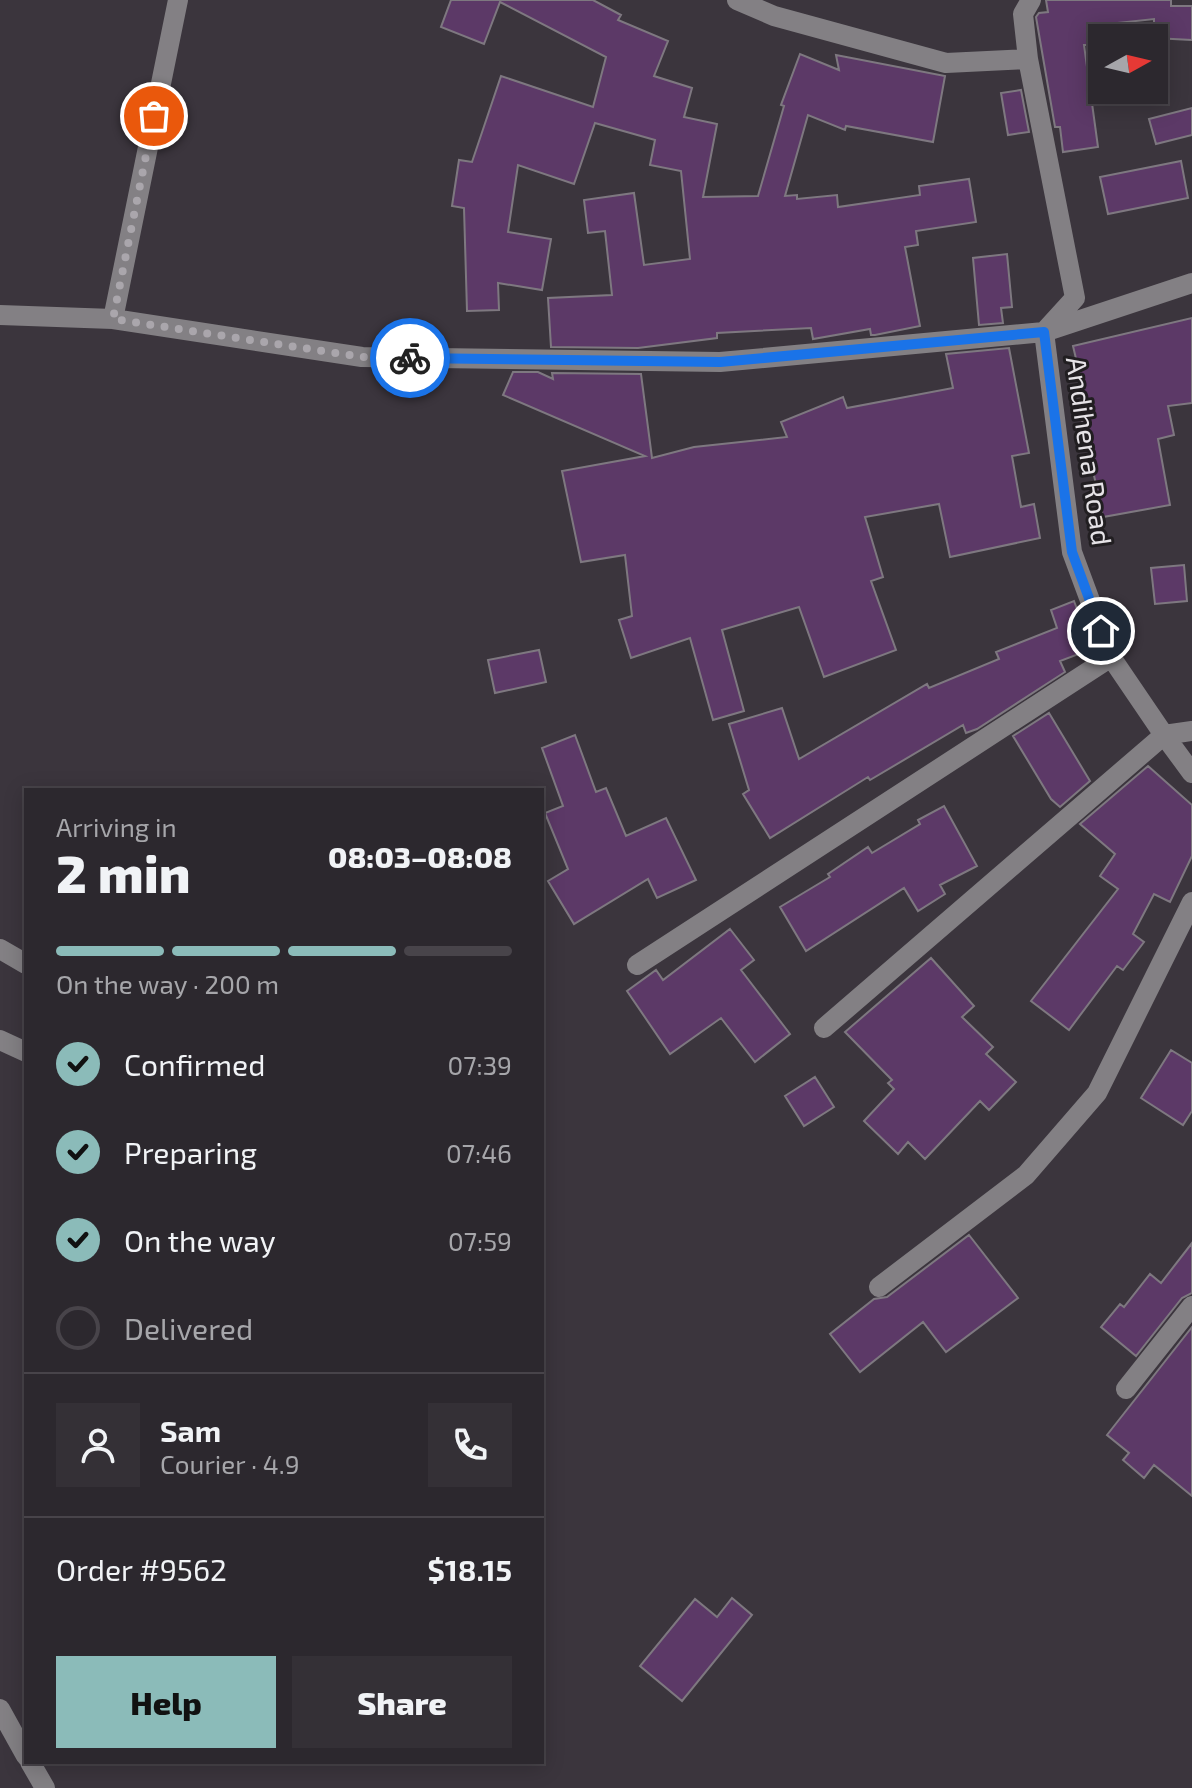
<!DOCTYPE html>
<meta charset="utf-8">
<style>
body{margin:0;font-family:"Exo 2",sans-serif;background:#343036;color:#f1f3f6;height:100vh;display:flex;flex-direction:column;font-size:30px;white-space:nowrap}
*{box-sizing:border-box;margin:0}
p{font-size:26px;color:#a6a6aa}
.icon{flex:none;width:44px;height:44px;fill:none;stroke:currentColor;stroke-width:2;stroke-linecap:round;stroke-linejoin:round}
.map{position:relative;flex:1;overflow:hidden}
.side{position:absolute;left:24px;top:788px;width:520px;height:976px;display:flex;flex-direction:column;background:#2c282e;border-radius:0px;box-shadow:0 4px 20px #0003,0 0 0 2px #48444a}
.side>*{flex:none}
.needle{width:52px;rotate:82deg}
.controls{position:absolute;left:1088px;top:24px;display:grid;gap:16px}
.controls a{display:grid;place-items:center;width:80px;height:80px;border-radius:0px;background:#2c282e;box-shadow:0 4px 20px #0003,0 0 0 2px #48444a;font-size:40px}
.pin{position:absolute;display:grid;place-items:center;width:68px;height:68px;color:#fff;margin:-34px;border:4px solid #fff;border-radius:50%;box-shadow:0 2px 8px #0007}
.courier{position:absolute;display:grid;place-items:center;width:80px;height:80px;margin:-40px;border:6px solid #1a73e8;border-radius:50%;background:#fff;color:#222;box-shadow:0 2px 10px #0007}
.headline em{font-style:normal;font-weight:800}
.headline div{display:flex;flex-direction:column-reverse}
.headline{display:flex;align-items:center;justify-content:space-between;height:136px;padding:0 32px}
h1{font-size:52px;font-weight:800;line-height:60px}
.bar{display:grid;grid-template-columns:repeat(4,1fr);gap:12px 8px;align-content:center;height:96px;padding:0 32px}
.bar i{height:10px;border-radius:6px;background:#48444a}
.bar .current{background:#8bbbb9}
.bar p{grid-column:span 4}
.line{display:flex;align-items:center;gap:20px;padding:0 32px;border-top:2px solid #48444a}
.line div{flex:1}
.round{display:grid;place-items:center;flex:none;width:84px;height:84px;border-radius:0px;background:#343036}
ol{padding:0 32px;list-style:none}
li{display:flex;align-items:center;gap:24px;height:88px}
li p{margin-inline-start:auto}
li .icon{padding:8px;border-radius:50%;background:#8bbbb9;color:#111;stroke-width:4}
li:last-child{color:#a6a6aa}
li i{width:44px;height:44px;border:4px solid #48444a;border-radius:50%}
.action{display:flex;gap:16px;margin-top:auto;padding:16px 32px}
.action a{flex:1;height:92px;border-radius:0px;background:#8bbbb9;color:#111;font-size:32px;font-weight:800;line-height:92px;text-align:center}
.action a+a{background:#343036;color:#f1f3f6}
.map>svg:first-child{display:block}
.building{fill:#5c3967;stroke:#7e7880;stroke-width:2}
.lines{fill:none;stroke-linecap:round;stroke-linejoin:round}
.minor{stroke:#838084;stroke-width:20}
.done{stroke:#aaa6ac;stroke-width:8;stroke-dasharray:0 14.4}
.route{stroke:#1a73e8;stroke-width:10}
.labels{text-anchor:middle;stroke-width:6;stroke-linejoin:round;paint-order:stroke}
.street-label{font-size:28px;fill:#e6e3e7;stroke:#211e21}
</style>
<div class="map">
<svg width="1192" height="1788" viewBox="0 0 1192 1788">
<rect width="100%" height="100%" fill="#3b353d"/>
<!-- building -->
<path class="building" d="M451,0H593L621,15L618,20L668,41L654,76L692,88L684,117L717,124L703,197L758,196L784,106L781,105L800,54L839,70L836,55L945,76L933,142L846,126L845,130L808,115L785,196L797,195V199L837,195L838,207L920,195L919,186L969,179L976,222L916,231L918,245L905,247L920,326L875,335H871L870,329L813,339L811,328L717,333V338L638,348L551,347L548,298L612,295L605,231L588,233L584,200L634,193L644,265L690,259L681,171L650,165L655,140L595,123L574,184L518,165L508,232L551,239L542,290L498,283L499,310L467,311L464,208L452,206L459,160L472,162L501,76L593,107L606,57L500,2L484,44L441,27Z
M1046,0H1171V6H1192V40L1154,38V19L1090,26L1092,45H1084L1098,147L1063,152L1060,127H1055L1036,17L1039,13L1048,12Z
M1021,90L1029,132L1008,135L1001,93Z
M1192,108V135L1156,144L1149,119Z
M1181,161L1188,198L1108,214L1100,177Z
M1007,254L1012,307L1001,308L1003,323L979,325L973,258Z
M1192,318V403L1168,406L1174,435L1158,439L1170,505L1103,517L1079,406L1087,405L1073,346Z
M1009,348L1029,453L1012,456L1021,507L1034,504L1040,538L950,557L939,504L865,517L883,577L871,581L896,650L824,677L799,607L722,630L744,711L713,720L690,638L631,658L619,620L632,616L625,555L581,562L562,471L645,456L503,395L513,372H538L553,379L552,373L641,374L652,458L694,447L787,437L781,422L843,397L847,408L953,388L946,354Z
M1184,565L1187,601L1155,604L1151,568Z
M1074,601L1092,649L1060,661L1065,672L977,729L966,733L963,725L870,780L868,777L770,838L743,794L749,790L729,724L782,708L799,759L927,684L929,688L999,659L996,652L1057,628L1051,610Z
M539,650L546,682L495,693L488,660Z
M1049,713L1090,781L1060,807L1051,799L1013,736Z
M575,735L596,792L606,788L626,836L666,818L696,880L657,898L648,879L574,924L548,881L568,869L545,813L563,806L542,748Z
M1148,766L1192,805V856L1170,902L1154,894L1133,934L1144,942L1123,970L1117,966L1069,1030L1031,1001L1118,889L1100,876L1115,854L1080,824Z
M944,806L977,866L940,885L945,894L918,911L904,888L806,951L780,907L830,877L828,874L868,847L872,853L920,824L918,820Z
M730,929L754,960L741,970L790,1034L755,1062L721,1018L670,1054L627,991L656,970L663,980Z
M931,958L974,1006L962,1017L993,1047L986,1054L1016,1082L989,1110L980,1101L925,1159L908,1142L898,1154L864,1121L894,1089L888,1083L892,1080L845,1032Z
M1171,1050L1192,1063V1111L1183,1125L1141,1098Z
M815,1077L834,1107L804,1126L785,1096Z
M969,1235L1018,1298L946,1352L923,1322L860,1372L830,1334L874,1299L887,1297Z
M1192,1243V1293L1182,1298L1136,1356L1101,1327L1120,1304L1124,1307L1150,1274L1161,1283Z
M1192,1327V1496L1154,1465L1144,1478L1123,1460L1129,1453L1107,1435Z
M732,1598L752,1615L682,1701L640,1666L695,1599L717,1617Z"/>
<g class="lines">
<!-- minor -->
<path class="minor" d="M737,0L774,16L946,63L1028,59
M1031,0L1023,14L1028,59L1075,298L1044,332L1072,552L1111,657L1164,735L1192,731
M0,315L113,319L362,357L720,362L1044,332L1192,283
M113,319L178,0
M0,949L26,964
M637,965L1111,657
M824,1028L1164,735L1192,773
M0,1040L26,1052
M879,1287L1026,1175L1097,1093L1192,902
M1126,1389L1192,1306
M0,1709L26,1756
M30,1762L45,1788"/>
</g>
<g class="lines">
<!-- done -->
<path class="done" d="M154,116L113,319L362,357L410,358"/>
<!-- route -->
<path class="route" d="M410,358L720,362L1044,332L1072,552L1101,631"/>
</g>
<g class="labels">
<!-- street labels -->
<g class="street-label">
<text transform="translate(1089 451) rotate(82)" y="10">Andihena Road</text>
</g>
</g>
</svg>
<div class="controls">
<a><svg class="needle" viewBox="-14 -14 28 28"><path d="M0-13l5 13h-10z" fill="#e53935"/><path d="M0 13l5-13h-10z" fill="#a6a6aa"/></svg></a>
</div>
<div class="pin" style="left:154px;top:116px;background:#ea580c"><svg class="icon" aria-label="bag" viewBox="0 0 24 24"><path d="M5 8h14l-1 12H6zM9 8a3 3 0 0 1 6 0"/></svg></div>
<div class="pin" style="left:1101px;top:631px;background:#1f2937"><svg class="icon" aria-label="home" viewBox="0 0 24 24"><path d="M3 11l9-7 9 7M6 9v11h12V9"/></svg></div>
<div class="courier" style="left:410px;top:358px"><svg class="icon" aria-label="bike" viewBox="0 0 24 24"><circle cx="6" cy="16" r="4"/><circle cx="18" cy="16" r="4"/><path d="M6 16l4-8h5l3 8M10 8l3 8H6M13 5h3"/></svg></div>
<section class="side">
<div class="headline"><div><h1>2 min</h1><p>Arriving in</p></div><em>08:03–08:08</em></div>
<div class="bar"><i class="current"></i><i class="current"></i><i class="current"></i><i></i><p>On the way · 200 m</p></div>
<ol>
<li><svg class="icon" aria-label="check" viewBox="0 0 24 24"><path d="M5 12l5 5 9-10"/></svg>Confirmed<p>07:39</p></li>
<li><svg class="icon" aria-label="check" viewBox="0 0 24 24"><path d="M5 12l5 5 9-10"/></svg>Preparing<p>07:46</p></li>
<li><svg class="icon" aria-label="check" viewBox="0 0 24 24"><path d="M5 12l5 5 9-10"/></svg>On the way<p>07:59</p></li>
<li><i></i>Delivered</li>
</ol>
<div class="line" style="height:144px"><a class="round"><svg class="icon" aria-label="person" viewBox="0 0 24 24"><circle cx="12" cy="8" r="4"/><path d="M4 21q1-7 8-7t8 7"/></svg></a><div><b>Sam</b><p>Courier · 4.9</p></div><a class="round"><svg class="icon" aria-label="phone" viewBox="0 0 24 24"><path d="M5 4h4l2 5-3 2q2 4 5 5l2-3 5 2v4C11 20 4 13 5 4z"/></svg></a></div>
<div class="line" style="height:104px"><div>Order #9562</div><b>$18.15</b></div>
<div class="action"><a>Help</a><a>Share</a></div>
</section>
</div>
